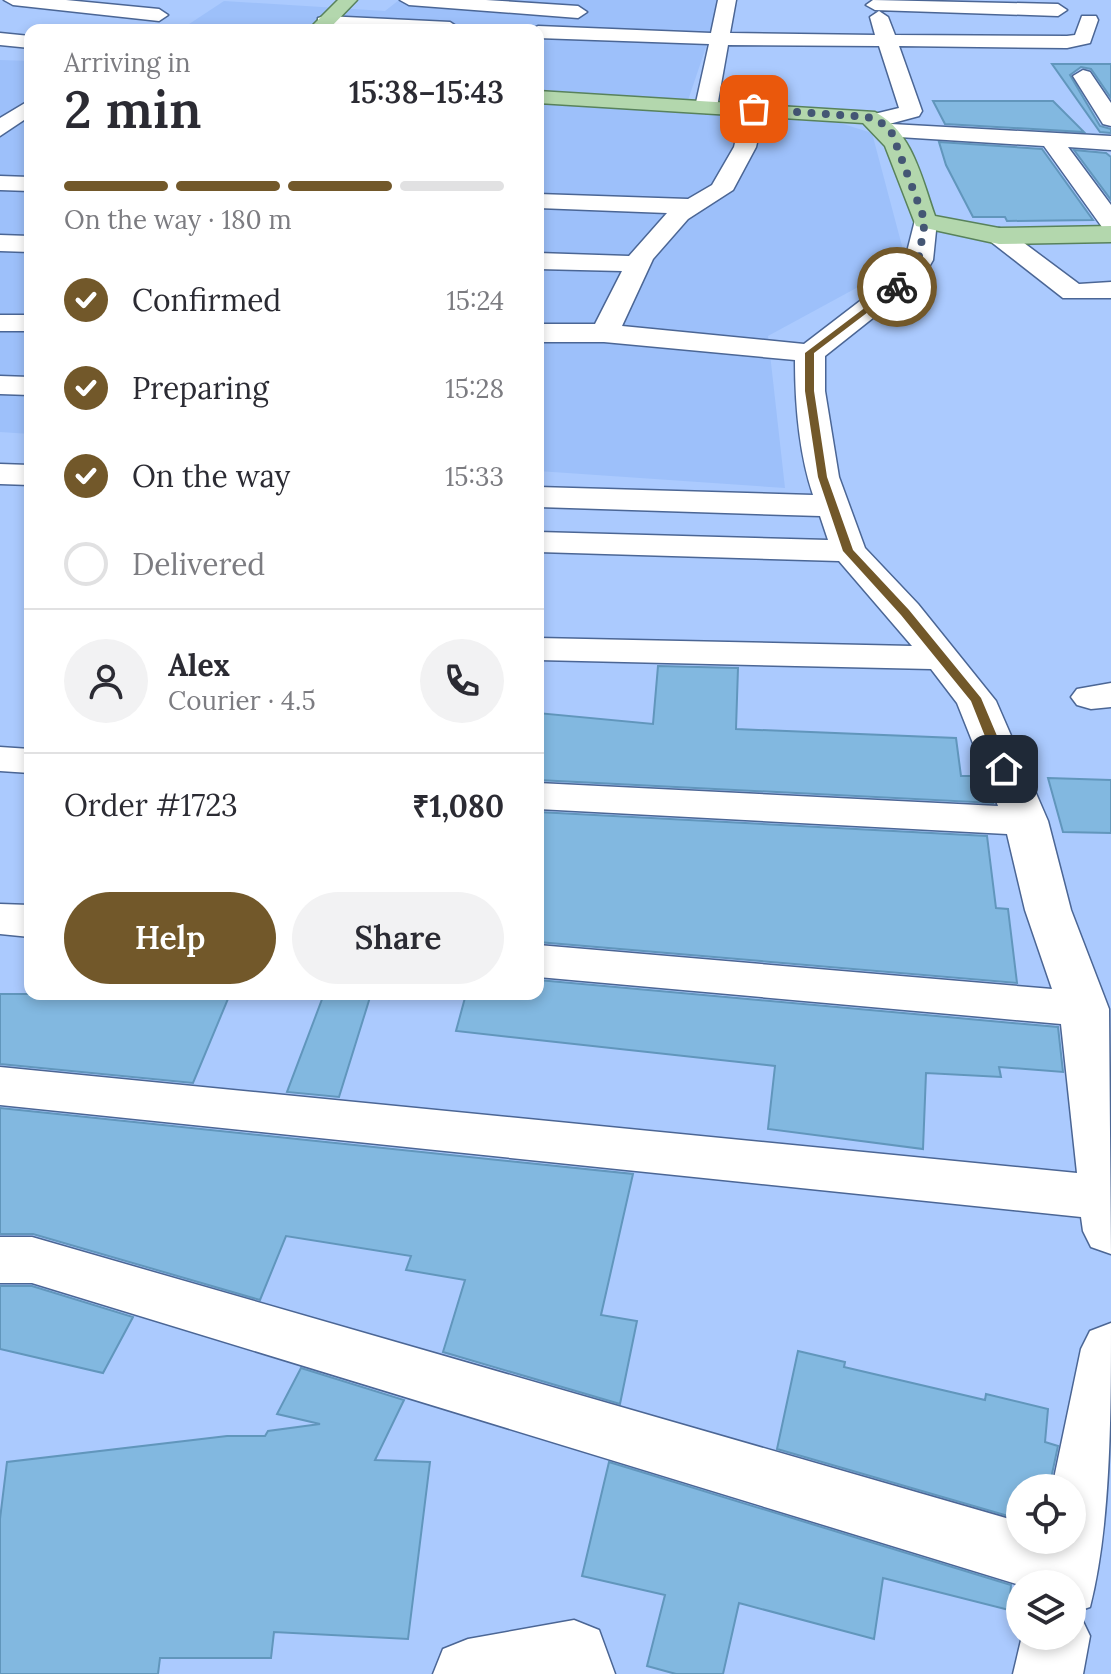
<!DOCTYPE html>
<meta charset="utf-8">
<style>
body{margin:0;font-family:Lora,serif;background:#f2f2f3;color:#2b2b33;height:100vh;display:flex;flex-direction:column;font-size:30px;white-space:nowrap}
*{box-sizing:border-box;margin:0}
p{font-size:26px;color:#7c7c81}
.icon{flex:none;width:44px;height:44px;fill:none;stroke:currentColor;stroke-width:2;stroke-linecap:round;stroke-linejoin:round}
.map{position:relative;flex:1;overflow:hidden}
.sheet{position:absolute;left:24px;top:24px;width:520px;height:976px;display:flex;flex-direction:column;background:#fff;border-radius:16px;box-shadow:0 4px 12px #0003}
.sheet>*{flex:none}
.controls{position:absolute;left:1006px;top:1474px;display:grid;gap:16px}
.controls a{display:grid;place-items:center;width:80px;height:80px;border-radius:50%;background:#fff;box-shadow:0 4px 12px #0003;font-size:40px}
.pin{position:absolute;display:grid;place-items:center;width:68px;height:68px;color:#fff;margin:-34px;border-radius:16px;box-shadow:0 4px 12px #0006}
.courier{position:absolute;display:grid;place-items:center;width:80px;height:80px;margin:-40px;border:6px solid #72582a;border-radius:50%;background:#fff;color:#222;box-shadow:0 2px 10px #0007}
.head em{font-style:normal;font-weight:600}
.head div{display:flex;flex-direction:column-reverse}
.head{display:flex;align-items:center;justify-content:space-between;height:136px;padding:0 40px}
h1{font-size:52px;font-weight:600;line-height:60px}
.bar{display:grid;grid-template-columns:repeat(4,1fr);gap:12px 8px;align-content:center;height:96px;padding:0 40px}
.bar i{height:10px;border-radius:6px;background:#e1e1e2}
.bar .current{background:#72582a}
.bar p{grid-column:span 4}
.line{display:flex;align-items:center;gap:20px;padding:0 40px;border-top:2px solid #e1e1e2}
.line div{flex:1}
.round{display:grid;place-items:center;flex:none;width:84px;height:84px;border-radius:42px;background:#f2f2f3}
ol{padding:0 40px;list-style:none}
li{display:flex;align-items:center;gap:24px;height:88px}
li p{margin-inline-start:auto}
li .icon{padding:8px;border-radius:50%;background:#72582a;color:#fff;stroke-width:4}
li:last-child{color:#7c7c81}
li i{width:44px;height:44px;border:4px solid #e1e1e2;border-radius:50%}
.action{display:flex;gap:16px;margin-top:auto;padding:16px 40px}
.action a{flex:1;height:92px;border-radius:48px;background:#72582a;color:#fff;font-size:32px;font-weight:600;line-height:92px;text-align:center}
.action a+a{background:#f2f2f3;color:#2b2b33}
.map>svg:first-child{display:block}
.built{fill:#9dc0fa}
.building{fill:#82b8e0;stroke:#6196bc;stroke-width:2}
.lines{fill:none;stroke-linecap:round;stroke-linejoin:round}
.minor-casing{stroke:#4b6695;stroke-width:3}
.major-casing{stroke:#58825b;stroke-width:3}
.minor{fill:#fff;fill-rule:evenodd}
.major{fill:#b3d7ad;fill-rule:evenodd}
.route{fill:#72582a}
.done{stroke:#445674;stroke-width:8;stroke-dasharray:0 14.4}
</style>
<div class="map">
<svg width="1111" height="1674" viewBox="0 0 1111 1674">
<rect width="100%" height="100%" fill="#abcafe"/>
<!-- built -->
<path class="built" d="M399,0H722L684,112L840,123L872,133L906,261L768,336L785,488L538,471V30H180L224,1L385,11Z
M0,60L30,61V434L0,432Z"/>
<!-- building -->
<path class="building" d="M1052,64H1111V98L1091,69L1081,67L1070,75L1100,126L1111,129V133L1100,132Z
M933,101H1053L1084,132L945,124Z
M939,142L1042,149L1093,220L1007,221L1005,217H973L946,165Z
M1074,150L1106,153L1111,157V200Z
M658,666L738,668L736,729L956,738L961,776H983L993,803L538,780V713L653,724Z
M1048,778L1111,780V833L1063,832Z
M538,812L987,836L996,908L1008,909L1017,983L538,942Z
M538,980L1058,1027L1063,1072L999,1067L1001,1077L926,1073L923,1149L768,1129L775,1066L456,1031L466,994H538Z
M0,994H230L193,1083L0,1064Z
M324,994H371L339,1097L287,1092Z
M0,1108L633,1174L601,1315L637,1321L620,1404L443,1352L465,1280L406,1270L411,1256L286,1236L260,1300L33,1234H0Z
M0,1286H32L133,1317L103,1373L0,1349Z
M798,1351L845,1362L844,1367L985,1400L986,1394L1048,1409L1045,1442L1058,1446L1049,1488H1017L1015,1518L777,1449Z
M301,1368L404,1400L375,1460L430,1462L408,1639L274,1632L271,1658H160L158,1674H0V1519L7,1462L227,1436H265L268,1431L320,1424L277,1414Z
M609,1462L1011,1585L1009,1610L883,1578L874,1639L739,1603L723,1674H676L647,1666L665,1595L582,1576Z"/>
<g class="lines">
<!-- minor casing -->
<g class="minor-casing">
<path id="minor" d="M4,0H66L159,9L168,15L159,21L13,5Z
M400,0H486L578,6L587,12L578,18L409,5Z
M718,0H736L730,33L875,35L870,17L879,11L888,17L895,35L1067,36L1075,35L1082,16H1096L1098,20L1090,43L1067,48L899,46L922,111L919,116L878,127L870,125L867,120L870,115L899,108L879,46L728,45L717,107L706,113L695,107L709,44L538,38V30H530L538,26L711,33Z
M873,0L1058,4L1067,10L1058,16L875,10L866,5Z
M325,16L450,22L459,28L374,30L318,26V18Z
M0,33L30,36V48L0,45Z
M1083,70L1090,72L1111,103V126L1103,124L1073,76Z
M30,100V116L0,136V118Z
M754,103L765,109L756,147L733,190L688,219L653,259L622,326L804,344L903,268L916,216L925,214L937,221L933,260L922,279L825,356V391L839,477L865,548L918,604L996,701L1048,821L1071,910L1109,1009L1111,1254L1091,1247L1083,1231L1081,1217L0,1105V1067L1077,1173L1061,1024L538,977V945L1052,989L1025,910L1007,834L538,809V783L998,806L957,703L931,669L538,660V638L912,646L839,561L538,552V532L828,540L820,516L538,507V487L813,495C799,453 795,404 795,360L604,342H538V324H595L622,271L538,269V253L629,256L667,213L538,208V194L688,199L712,185L734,147L743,109Z
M891,124L1111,136V150L1068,147L1111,205V229L1102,227L1044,146L883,136L880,131L883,126Z
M0,176L30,177V191L0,190Z
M999,228L1008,231L1079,284L1111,282V298H1063L990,241L986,236L990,231Z
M0,235L30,236V252L0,251Z
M0,315H30V331H0Z
M0,376L30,377V395L0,394Z
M0,464L30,465V485L0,484Z
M1111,683V707L1091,709L1077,705L1071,697L1077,689Z
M0,747L30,749V773L0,771Z
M0,904L30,905V937L0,934Z
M0,1237H32L1020,1522V1540H1072V1488H1052L1081,1349L1090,1331L1111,1323C1111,1412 1111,1525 1090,1607L1078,1611L1090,1636L1083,1674H1013L1022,1636H1072V1584L1020,1585L32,1283H0Z
M574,1620L599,1630L615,1674H433L443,1649L468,1639Z"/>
</g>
<!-- major casing -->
<g class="major-casing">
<path id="major" d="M338,0H357L328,30H308Z
M538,91L875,112C912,131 922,179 935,216L999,228L1111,226V242L999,244L916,226L885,146L863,123L538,103Z"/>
</g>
<!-- minor -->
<use href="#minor" class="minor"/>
<!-- major -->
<use href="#major" class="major"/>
</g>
<!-- route -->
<path class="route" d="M895,285L901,287L814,353V391L827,477L853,550L909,610L981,698L1011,769L1004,772L998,769L971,701L901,615L843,551L818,477L805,391V353Z"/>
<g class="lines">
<!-- done -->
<path class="done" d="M754,109L867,117L878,120L891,131L925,221L917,268L897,287"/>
</g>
</svg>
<div class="controls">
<a><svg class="icon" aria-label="locate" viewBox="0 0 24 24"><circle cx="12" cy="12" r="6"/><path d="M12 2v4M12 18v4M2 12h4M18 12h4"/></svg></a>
<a><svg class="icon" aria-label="layers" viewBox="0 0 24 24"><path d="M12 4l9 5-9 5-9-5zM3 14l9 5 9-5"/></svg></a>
</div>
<div class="pin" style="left:754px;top:109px;background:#ea580c"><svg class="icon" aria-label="bag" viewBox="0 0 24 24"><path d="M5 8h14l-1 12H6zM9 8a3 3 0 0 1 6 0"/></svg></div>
<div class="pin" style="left:1004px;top:769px;background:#1f2937"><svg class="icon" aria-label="home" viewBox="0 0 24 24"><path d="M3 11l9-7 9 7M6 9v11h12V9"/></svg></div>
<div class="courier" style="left:897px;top:287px"><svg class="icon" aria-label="bike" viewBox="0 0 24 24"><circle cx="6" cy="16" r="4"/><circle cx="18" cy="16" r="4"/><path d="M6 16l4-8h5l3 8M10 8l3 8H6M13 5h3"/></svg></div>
<section class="sheet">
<div class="head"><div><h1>2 min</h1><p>Arriving in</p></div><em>15:38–15:43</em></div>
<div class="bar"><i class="current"></i><i class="current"></i><i class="current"></i><i></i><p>On the way · 180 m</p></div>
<ol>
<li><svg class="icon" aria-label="check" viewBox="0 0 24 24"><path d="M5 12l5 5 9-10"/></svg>Confirmed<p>15:24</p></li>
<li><svg class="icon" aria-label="check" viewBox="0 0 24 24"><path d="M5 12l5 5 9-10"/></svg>Preparing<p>15:28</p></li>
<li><svg class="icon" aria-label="check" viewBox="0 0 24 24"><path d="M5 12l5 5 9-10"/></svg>On the way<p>15:33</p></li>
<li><i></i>Delivered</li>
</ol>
<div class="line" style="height:144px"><a class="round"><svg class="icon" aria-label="person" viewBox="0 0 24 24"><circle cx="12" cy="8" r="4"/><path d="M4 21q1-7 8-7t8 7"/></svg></a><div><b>Alex</b><p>Courier · 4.5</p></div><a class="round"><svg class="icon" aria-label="phone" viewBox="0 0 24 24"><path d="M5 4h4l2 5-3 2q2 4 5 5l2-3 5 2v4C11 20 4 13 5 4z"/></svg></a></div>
<div class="line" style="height:104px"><div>Order #1723</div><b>₹1,080</b></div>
<div class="action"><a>Help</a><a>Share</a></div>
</section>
</div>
